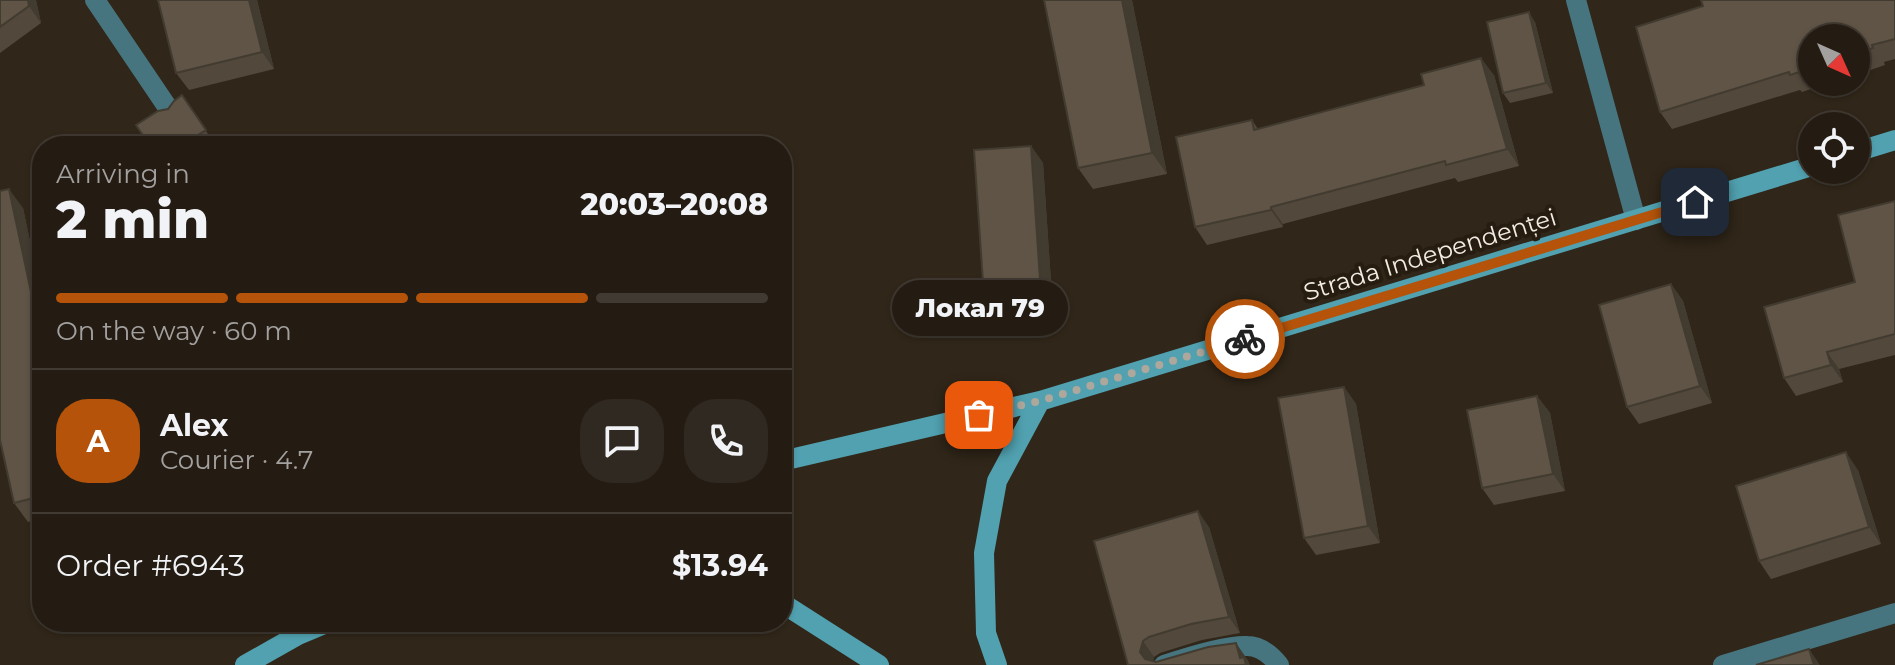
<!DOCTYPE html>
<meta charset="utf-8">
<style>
body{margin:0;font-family:Montserrat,sans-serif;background:#302921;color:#f1f3f6;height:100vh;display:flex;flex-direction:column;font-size:30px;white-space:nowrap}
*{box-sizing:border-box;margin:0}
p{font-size:26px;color:#a3a1a0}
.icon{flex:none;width:44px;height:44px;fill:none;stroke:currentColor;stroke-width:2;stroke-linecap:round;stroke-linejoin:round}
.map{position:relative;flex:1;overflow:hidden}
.details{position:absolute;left:32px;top:136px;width:760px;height:496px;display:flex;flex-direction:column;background:#241c13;border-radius:32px;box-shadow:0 2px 6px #0004,0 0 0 2px #413a33}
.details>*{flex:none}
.needle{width:52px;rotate:135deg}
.tools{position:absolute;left:1798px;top:24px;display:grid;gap:16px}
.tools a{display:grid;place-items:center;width:72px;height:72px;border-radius:50%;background:#241c13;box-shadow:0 2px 6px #0004,0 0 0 2px #413a33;font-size:40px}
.pin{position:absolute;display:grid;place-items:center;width:68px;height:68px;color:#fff;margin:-34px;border-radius:16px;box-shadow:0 4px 12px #0006}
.courier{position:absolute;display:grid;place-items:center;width:80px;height:80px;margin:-40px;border:6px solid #b45309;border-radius:50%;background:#fff;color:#222;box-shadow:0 2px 10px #0007}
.bubble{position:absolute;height:56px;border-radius:28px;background:#241c13;box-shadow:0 2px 6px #0004,0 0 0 2px #413a33;font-size:26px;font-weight:800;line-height:56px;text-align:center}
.head em{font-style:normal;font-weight:800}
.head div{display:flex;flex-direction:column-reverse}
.head{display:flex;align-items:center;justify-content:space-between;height:136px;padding:0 24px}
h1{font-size:52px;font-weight:800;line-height:60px}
.bar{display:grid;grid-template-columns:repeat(4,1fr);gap:12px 8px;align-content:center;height:96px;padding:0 24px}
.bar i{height:10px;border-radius:6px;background:#413a33}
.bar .on{background:#b45309}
.bar p{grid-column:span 4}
.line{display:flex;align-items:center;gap:20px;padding:0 24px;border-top:2px solid #413a33}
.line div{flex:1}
.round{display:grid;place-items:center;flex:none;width:84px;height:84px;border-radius:32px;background:#302921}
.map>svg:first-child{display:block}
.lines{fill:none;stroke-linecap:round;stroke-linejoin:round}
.street{stroke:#46757f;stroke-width:20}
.secondary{stroke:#51a1b0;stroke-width:20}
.wall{fill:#52483b}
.shaded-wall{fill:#423b30}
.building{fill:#5f5445;stroke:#423b30;stroke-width:2}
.done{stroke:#aea79c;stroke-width:8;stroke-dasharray:0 14.4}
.route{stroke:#b45309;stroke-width:10}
.labels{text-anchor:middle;stroke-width:8;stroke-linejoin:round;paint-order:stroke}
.street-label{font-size:24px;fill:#f2ece3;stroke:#261d10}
</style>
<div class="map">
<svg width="1895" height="665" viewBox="0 0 1895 665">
<rect width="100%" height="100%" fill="#302619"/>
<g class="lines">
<!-- street -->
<path class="street" d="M95,0L168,108
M1576,0L1636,220
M1164,665C1185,658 1225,645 1247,646C1261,646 1271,655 1279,665
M1723,665L1895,613"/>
<!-- secondary -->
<path class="secondary" d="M1856,152L1895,140
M782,461L1040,401L1812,166
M782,603L879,665
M245,665L298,635L329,622
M997,665L986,633L984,553L997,481L1040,401"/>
</g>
<!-- wall -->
<path class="wall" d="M0,0H36L41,23L0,53Z
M257,0L274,69L189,90L176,73Z
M1044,0H1132L1167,174L1093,189L1078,168Z
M1701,0H1895V59L1884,62L1885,65L1856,75V38H1812V82H1833L1802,92L1800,90L1672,129L1660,112L1636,27L1703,6Z
M1535,22L1553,93L1510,103L1503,93Z
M1494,75L1519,166L1458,182L1455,178L1283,224V227L1207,245L1195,227L1252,120L1258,129Z
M182,95L212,140L203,146H150L168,109Z
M1031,146L1043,163L1052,296L995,300L983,283Z
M1895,201V355L1839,369L1843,382L1796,396L1784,378L1855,282Z
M23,208L42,298V519L28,522L14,503Z
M1671,284L1683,301L1712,403L1639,424L1627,407Z
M1344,387L1356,404L1380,543L1316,555L1304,538Z
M1537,396L1550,413L1565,491L1494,505L1482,488Z
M1858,470L1881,544L1771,579L1759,561Z
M1209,527L1240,633L1202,640L1160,653L1154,657L1153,661L1247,659L1249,663L1128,665Z
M112,622H135L119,632Z"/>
<!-- shaded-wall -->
<path class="shaded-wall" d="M28,0H36L41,23L29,6Z
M249,0H257L274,69L262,52Z
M1122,0H1132L1167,174L1152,153Z
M1529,12L1535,22L1553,93L1546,83Z
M1481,58L1494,75L1519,166L1507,149Z
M1031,146L1043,163L1052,296L1040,279Z
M9,189L23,208L42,298V343Z
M1271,207L1283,224V227L1271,210Z
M1671,284L1683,301L1712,403L1700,386Z
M1827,352L1839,369L1843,382L1831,365Z
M1344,387L1356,404L1380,543L1368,526Z
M1537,396L1550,413L1565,491L1553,474Z
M1846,452L1858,470L1881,544L1869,527Z
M1198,511L1209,527L1240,633L1229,617Z
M1143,641L1154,657L1152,665H1149L1140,652Z
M1236,643L1247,659L1250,665H1245L1240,658Z
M1809,649L1820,665H1814Z"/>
<!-- building -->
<path class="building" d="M0,0H28L29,6L0,27Z
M158,0H249L262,52L176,73Z
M1044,0H1122L1152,153L1078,168Z
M1701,0H1895V39L1872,45L1873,48L1856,54V38H1812V68L1790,75L1789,72L1660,112L1636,27L1703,6Z
M1529,12L1546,83L1503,93L1487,22Z
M1481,58L1507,149L1446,165L1445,161L1271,207V210L1195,227L1176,137L1252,120L1254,130L1424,85L1421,74Z
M182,95L206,130L180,146H150L136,125L158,111L168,109L174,101Z
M1031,146L1040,279L983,283L974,150Z
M9,189L42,343V516L30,499L14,503L0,440V191Z
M1895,201V334L1827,352L1831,365L1784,378L1764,307L1855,282L1838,215Z
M1671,284L1700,386L1627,407L1599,305Z
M1344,387L1368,526L1304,538L1278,398Z
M1537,396L1553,474L1482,488L1467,410Z
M1846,452L1869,527L1759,561L1736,486Z
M1198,511L1229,617L1191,624L1149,637L1143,641L1140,652L1145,659L1156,662L1208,647L1236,643L1240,658L1244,657L1246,665H1128L1094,541Z
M1809,649L1814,665H1756Z"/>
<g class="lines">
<!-- done -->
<path class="done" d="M979,415L1040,401L1245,339"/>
<!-- route -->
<path class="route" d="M1245,339L1695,202"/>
</g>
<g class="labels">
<!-- street labels -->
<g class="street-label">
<text transform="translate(1430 255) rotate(-17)" y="8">Strada Independenței</text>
</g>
</g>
</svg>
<div class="tools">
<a><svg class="needle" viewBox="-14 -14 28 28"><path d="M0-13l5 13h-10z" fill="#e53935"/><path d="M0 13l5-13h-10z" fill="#a3a1a0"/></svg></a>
<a><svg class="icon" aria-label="locate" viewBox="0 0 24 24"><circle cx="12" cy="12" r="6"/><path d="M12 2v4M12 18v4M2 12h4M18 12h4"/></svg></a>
</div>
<div class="pin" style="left:979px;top:415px;background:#ea580c"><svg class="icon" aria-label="bag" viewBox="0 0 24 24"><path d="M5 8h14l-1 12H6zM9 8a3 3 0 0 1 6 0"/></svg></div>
<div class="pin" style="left:1695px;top:202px;background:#1f2937"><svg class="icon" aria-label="home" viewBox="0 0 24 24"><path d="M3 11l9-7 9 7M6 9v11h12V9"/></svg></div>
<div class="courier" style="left:1245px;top:339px"><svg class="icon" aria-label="bike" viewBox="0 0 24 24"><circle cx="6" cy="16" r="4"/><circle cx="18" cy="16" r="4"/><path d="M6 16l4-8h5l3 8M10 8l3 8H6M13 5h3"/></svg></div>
<div class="bubble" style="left:892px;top:280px;width:176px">Локал 79</div>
<section class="details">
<div class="head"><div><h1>2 min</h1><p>Arriving in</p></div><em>20:03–20:08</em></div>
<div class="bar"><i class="on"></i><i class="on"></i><i class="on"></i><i></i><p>On the way · 60 m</p></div>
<div class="line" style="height:144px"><b class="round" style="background:#b45309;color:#fff">A</b><div><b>Alex</b><p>Courier · 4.7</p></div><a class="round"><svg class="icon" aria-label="chat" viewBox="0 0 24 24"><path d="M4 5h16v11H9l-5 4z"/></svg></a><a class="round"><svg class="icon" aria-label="phone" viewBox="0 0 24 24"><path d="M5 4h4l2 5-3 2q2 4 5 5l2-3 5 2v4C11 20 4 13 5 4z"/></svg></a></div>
<div class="line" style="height:104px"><div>Order #6943</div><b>$13.94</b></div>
</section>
</div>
